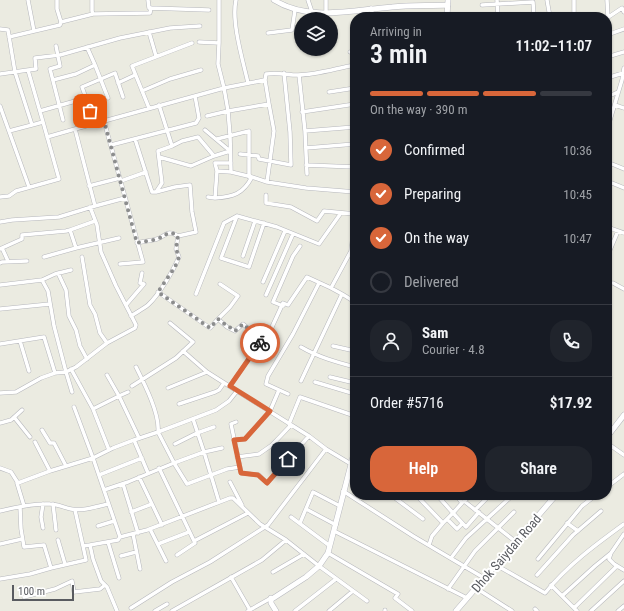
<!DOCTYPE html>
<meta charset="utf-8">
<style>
body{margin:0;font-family:"Roboto Condensed",sans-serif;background:#20242c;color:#f1f3f6;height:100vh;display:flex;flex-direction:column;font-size:15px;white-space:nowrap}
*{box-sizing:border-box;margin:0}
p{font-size:13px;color:#9ea1a6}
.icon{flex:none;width:22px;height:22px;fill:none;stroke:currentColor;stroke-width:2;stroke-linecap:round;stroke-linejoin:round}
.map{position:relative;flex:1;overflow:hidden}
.sheet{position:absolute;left:350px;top:12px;width:262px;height:488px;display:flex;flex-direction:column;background:#171b24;border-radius:16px;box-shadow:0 1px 3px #0004}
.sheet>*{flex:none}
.fabs{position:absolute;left:294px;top:12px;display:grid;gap:8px}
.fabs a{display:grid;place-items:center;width:44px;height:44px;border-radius:50%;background:#171b24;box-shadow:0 1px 3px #0004;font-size:20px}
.scale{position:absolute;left:12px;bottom:10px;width:62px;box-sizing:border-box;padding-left:4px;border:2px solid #595b60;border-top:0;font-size:11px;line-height:14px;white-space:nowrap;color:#595b60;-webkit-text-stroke:3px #fff;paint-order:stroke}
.pin{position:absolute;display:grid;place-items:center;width:34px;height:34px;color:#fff;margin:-17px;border-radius:8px;box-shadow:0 2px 6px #0006}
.courier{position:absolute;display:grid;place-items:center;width:40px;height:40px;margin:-20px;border:3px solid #d8663a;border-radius:50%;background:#fff;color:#222;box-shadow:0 1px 5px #0007}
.overview em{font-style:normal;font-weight:600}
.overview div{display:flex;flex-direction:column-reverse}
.overview{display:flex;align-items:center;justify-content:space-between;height:68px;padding:0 20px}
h1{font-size:26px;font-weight:600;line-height:30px}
.bar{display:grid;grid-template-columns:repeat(4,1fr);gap:6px 4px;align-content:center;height:48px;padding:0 20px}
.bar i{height:5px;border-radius:3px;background:#363941}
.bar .on{background:#d8663a}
.bar p{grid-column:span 4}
.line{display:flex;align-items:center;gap:10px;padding:0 20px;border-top:1px solid #363941}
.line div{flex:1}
.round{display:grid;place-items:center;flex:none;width:42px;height:42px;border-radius:16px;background:#20242c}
ol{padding:0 20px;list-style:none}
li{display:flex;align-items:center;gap:12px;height:44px}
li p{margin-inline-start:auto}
li .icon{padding:4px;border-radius:50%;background:#d8663a;color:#fff;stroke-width:4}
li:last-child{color:#9ea1a6}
li i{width:22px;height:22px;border:2px solid #363941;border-radius:50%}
.cta{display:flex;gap:8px;margin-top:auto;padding:8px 20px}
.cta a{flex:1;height:46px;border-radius:16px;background:#d8663a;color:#fff;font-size:16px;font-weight:600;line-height:46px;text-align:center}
.cta a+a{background:#20242c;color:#f1f3f6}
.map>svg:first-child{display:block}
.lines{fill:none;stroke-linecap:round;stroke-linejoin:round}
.street-casing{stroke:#b6b7bc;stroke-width:4.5}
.secondary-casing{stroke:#b7b8be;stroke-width:6}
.street{stroke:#fff;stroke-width:3.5}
.secondary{stroke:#fff;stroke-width:5}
.done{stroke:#8c8d8d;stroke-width:4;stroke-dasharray:0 7.2}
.route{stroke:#d8663a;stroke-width:5}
.labels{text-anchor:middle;stroke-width:4;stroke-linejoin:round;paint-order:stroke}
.street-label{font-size:13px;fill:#595b60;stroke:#fff}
</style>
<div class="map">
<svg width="624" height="611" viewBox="0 0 624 611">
<rect width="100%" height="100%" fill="#ebebe1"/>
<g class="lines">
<!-- street casing -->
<g class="street-casing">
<path id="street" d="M28,0L34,31
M57,0V9L61,22L93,14L92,11V0
M148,0L149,8L209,10
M236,0C231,22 243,61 248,83
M308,0L312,12
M326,0V13
M497,0L498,17
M547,0L550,17
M607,0L608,17
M482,5L533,2L534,17
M371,8L373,17
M93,14L150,13L151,8
M567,17H574V0
M607,18L622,8L624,12
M0,29L8,30L15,72L32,125L43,122L28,70L0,74
M149,32L156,56
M268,33L292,30L295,10
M607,35L624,29
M9,37L60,25L61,22
M199,42L219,43V0
M219,43L218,64L224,88L228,111L230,135L231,172L217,171L215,163H231
M56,46L60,66L50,69L63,120
M350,52L355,51
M607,57L624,52
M95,65L108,98
M28,70L36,69L35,58L60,55L120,38L170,28L200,26
M299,75L305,131L307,174
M607,78L623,73
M53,80L76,74L95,65L87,47
M118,83L135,75
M142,91L170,79L201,70
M329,92L355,88
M607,97L618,92
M86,98L82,87L115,73L123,97
M615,105L624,108
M0,106L29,187
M149,108L132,66L192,43
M40,111L86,98L94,123
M302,112L355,104
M207,116L228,111L269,104L265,80
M104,121L143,262L120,264
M75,129L224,88L265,80L266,74C278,72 287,75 298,75C317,75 337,68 355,65
M205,130L230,151L214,156
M607,130L622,80L624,68
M9,131L32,125
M305,131L355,127
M135,139L152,192H156L162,183L158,151L172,146L159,105
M217,139L249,131V177
M111,145L196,123L199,118L195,96
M306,148L355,144
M240,154L258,156L259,159L291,165L290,132L284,73
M159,157L191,166L214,156L198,137L182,141L172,146
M612,164L624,169
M306,165L355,167
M252,177L267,182L274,131L269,104
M121,181L146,172
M607,181L624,188
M267,182L306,188L355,192
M89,186L120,178
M266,195V203L291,207L317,221L324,211L355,214
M0,197L9,196L16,191L59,179L43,122
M208,197L215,198L217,171
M215,198C233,197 243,194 252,177L231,172
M95,206L125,198
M237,216L221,258L249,267L264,223
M0,222L12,220L59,217L95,206L75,129L47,137
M607,227L624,233
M70,230L95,221
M137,243C144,241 151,241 157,239C166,236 167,229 178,236L196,232L192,212L190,185L175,187L156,192
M2,248L8,261
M76,248L119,238
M0,249L22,239V235L66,231L70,230L76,248L44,257
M243,256L255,221
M82,257L90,305L95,314L100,333L107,343
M607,257L618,231
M0,263L2,262L27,261
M58,273L66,290L69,316L76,330L80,346L87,359
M42,280L55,274L71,270
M263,282L285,231
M613,283L624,289
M0,285L42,280L48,291L54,326L66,372L72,392
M158,292L210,328L218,319L227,327L235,331L243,324L262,340L230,386
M196,294L224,223L237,216L277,227L319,244L341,213
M342,294L331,288L351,251L355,218
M266,295L293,234
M126,305L144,284L140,283L142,273
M283,306L273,302L293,256L300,246
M0,309L50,304
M131,316C137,312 143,309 148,305C159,295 173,271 179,257L176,249L178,236
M218,319L230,307L238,296L220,284
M262,340H266L283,303L288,305L307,277L331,288
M20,341L29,371
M0,344L44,337L55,373
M333,346L355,351
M301,347C318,357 336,362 355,367
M607,361L610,378
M136,367C144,383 160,414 158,432L216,410L229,401L237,391L207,372L183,351
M71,369L93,409
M107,375L119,396L93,409L109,450
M330,377L355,383
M301,381L342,294L355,302
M315,382L355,394
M132,386L176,358L193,342L170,323
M168,388L207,372
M237,391L309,436L267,483L259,475L241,473L240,467
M128,392L119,396L139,438
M0,393L16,392L41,378L55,373L66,372L76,367L107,343L135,328L136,325L116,286L101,252L97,225L90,207
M288,394L266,384L268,376L293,334L319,283
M179,404L215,392L219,390L224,383
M74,407L93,458L120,537
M14,417L30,437
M193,419L204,452L174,463L187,484L227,469L240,467L231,424L236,422
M0,423L11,420L22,410
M289,424L300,397L355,416
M42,430L50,443H54L66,466
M234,440L245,439L270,411L279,390
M35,442L50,471
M607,443L624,455
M175,444L197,433L214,427
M326,449L351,464
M237,457L259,454L272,445L291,425
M0,468L11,472L18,483L50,471L93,458L113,448L134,440L148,473
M159,468L195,543L177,555
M99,475L142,458
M230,482L242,505
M17,483L24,506
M123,484L138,533
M607,487L624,474
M104,490L128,482L174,463L158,432L134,440
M343,491L413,536L484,578
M391,495L423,519
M416,495L443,523L432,536L429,545
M437,495L453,513L443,523
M456,495L462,503L453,513L466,527L479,512
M464,501L516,542
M219,502L204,452L222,448
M463,502L471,495
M53,504L56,530
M152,504L162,525
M306,509L336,525
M75,510L83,546L90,545L93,559L101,581L107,587L117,611
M475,510L490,495
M0,511C16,507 33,503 50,504C58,504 64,508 71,509C84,511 95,507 108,504
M131,512L152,504L139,477
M291,517L330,546
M447,519L457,529L462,524
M300,523L313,492L340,506
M567,523L578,531
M98,526L114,521
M43,528L41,517L43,504
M150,529L166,561
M334,531L467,598
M133,534L140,569
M624,534L611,553L609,559L614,564L624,570
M58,540L65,564
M194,541L248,513
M108,542L119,578
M0,544L22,539
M158,544L189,532
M90,545L118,540L120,537L147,530L230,498H233L260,524L286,540L319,566L367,601
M328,553L398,594L395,598L412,611
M121,556L136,552
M451,558L466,538L513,495
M538,559L582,506L596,495
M496,565L545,593C568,565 595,545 624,524
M51,568L86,560L83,546
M273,572L304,554
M537,575L573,535L601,511
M231,577L250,610
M0,579L30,574L51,568L44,545L24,547L21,529L20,507
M551,585L577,611
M476,588L512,611
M448,589L475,551L514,512
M562,596L595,566L611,553
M24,597L55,589L72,581L74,592L100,589L105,585
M131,608L172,582L210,562L268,525L326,449L309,436
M574,608L617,566
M535,609L537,611
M385,610V611
M155,611L167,604
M172,611L262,560L286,540
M248,611L271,598
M295,611L336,579
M329,611L353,591
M591,611L624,581
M618,611L624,606"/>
</g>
<!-- secondary casing -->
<g class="secondary-casing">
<path id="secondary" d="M274,0C309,22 353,10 392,7C410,5 429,6 448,5
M447,17L448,0
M607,437L624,415
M276,611L271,603V598L272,599L306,577L319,566L328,553L355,449
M456,611L556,495"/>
</g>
<!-- street -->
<use href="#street" class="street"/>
<!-- secondary -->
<use href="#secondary" class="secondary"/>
</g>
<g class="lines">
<!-- done -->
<path class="done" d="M90,111L94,123L104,121L137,243C144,241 151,241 157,239C166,236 168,229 178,236L176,249L179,257L175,267L158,292L210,328L218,319L227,326H228L235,331L243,324L262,340L260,343"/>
<!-- route -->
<path class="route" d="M260,343L230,386L270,411L245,439L234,440L241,473L258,475L267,483L288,459"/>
</g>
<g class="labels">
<!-- street labels -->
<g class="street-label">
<text transform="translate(506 553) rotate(-49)" y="5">Dhok Saiydan Road</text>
</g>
</g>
</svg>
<div class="fabs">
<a><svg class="icon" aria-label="layers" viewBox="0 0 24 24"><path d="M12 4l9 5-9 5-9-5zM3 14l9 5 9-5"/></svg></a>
</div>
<div class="scale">100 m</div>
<div class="pin" style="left:90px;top:111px;background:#ea580c"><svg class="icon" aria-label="bag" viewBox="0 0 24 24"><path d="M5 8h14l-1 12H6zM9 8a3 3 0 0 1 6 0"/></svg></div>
<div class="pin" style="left:288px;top:459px;background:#1f2937"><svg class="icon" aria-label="home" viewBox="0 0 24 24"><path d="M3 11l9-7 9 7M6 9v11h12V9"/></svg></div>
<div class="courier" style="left:260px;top:343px"><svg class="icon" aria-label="bike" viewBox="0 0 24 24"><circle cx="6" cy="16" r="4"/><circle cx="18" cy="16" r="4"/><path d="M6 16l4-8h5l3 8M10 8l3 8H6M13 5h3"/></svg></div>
<section class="sheet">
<div class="overview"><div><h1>3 min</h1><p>Arriving in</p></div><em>11:02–11:07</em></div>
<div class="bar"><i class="on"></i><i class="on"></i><i class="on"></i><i></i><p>On the way · 390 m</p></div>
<ol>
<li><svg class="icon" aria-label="check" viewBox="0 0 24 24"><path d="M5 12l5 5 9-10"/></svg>Confirmed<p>10:36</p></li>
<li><svg class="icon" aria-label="check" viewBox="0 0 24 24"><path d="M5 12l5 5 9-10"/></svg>Preparing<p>10:45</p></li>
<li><svg class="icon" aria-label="check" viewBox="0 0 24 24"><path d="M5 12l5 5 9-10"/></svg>On the way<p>10:47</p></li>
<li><i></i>Delivered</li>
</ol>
<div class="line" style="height:72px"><a class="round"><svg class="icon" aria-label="person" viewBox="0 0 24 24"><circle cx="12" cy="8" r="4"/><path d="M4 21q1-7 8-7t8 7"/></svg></a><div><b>Sam</b><p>Courier · 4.8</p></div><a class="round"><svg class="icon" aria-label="phone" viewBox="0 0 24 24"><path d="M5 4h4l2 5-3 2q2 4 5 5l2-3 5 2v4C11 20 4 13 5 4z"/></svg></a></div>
<div class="line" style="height:52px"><div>Order #5716</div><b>$17.92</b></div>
<div class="cta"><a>Help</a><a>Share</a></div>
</section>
</div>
